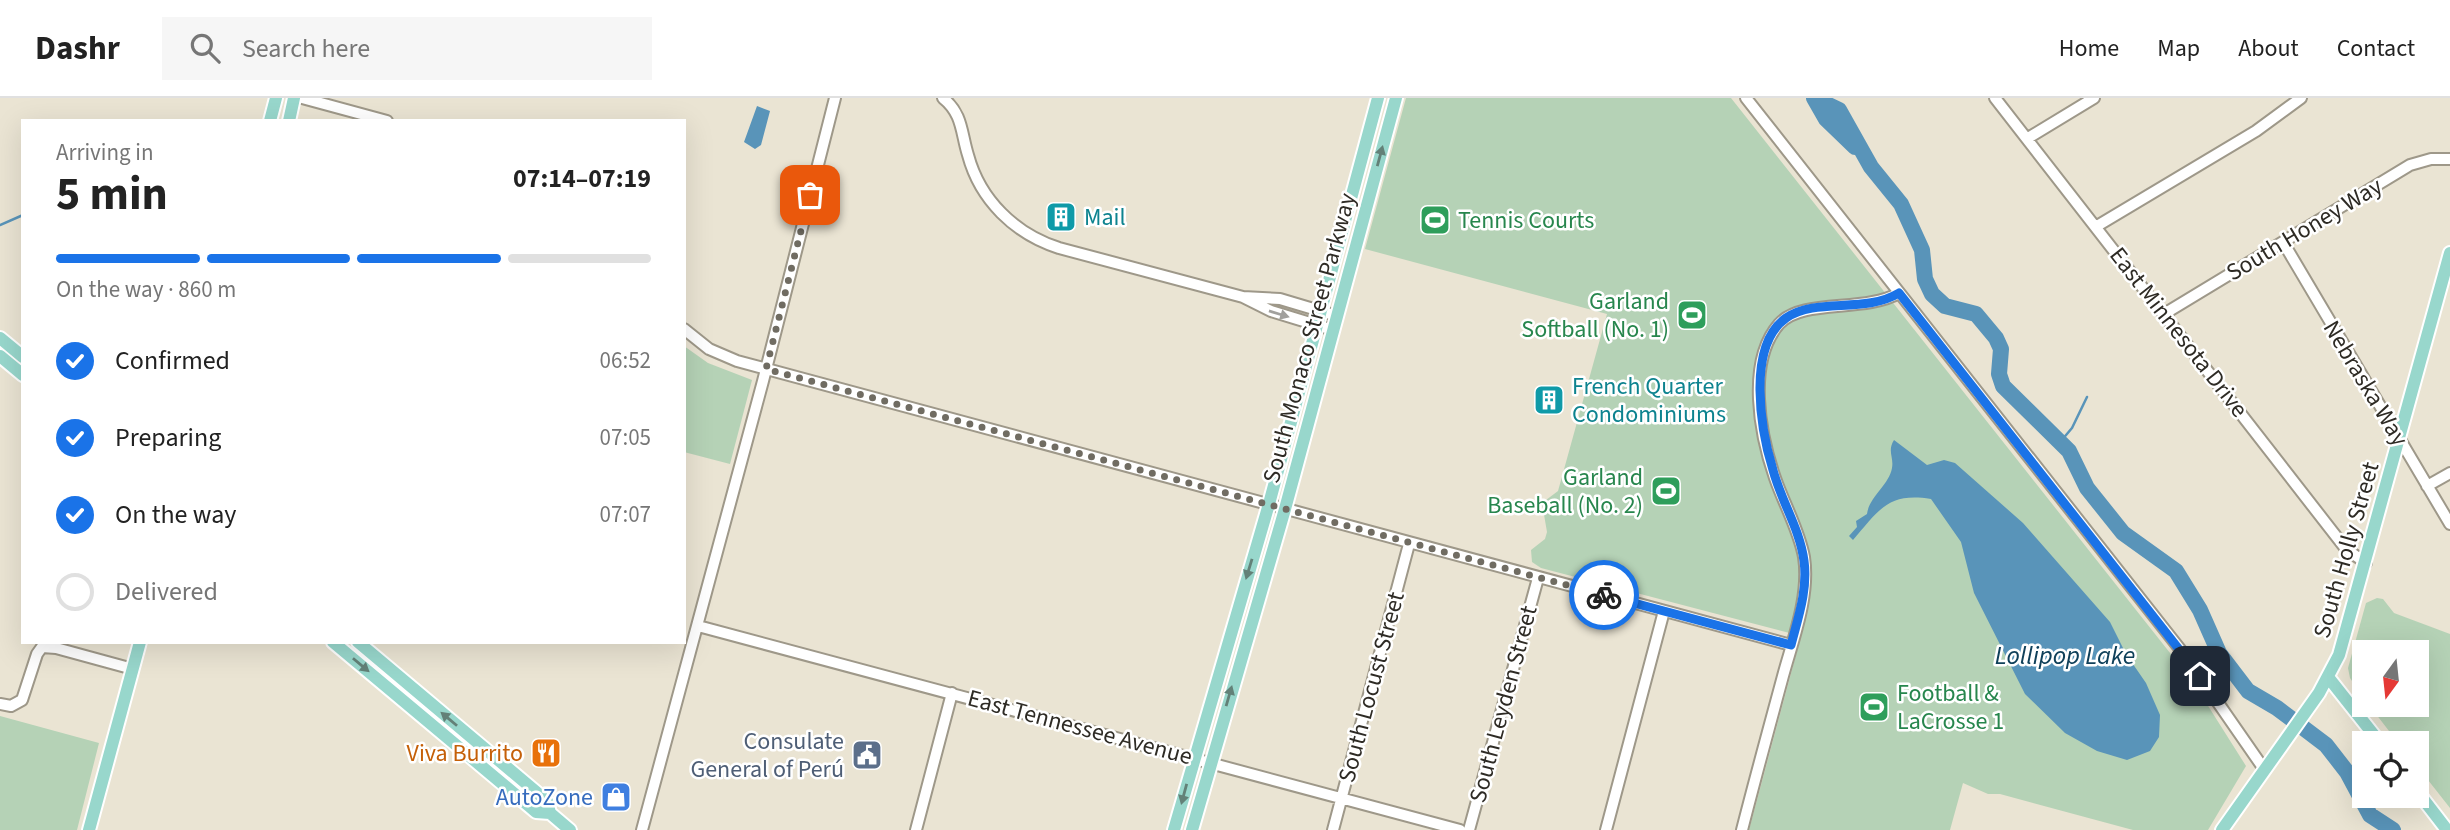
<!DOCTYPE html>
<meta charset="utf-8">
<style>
body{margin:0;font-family:"Source Sans 3",sans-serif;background:#f6f6f6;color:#222;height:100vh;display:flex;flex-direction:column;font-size:26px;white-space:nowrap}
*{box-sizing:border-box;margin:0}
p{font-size:23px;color:#767676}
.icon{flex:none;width:38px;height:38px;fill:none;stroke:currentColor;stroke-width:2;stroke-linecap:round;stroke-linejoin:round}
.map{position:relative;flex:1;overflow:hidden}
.sheet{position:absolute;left:21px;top:21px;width:665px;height:525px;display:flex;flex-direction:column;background:#fff;border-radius:0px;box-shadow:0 7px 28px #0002}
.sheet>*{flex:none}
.needle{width:46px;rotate:195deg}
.fabs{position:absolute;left:2352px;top:542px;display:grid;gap:14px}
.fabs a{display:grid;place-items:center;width:77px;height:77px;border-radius:0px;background:#fff;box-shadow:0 7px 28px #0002;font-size:35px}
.pin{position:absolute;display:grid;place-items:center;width:60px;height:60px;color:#fff;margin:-30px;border-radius:14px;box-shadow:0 4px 10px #0006}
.courier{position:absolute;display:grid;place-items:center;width:70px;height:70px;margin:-35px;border:5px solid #1a73e8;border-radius:50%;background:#fff;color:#222;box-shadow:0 2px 9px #0007}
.summary em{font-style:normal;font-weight:700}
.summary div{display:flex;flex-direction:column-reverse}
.summary{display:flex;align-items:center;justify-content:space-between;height:119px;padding:0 35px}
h1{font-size:46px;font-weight:700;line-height:52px}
.bar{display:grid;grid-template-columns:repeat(4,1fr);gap:10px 7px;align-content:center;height:84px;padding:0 35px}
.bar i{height:9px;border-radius:5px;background:#e0e0e0}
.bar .selected{background:#1a73e8}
.bar p{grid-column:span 4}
ol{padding:0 35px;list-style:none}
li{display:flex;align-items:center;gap:21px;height:77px}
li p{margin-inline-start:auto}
li .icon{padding:7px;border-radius:50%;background:#1a73e8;color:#fff;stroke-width:4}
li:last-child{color:#767676}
li i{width:38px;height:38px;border:4px solid #e0e0e0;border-radius:50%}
header{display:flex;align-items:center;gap:42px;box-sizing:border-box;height:98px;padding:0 35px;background:#fff;border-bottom:2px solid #e0e0e0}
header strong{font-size:33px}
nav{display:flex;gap:38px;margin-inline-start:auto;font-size:24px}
.search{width:490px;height:63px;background:#f6f6f6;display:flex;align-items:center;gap:18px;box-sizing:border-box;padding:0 24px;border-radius:0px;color:#767676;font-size:26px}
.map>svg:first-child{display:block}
.green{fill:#b5d2b6}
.water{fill:#5994b9}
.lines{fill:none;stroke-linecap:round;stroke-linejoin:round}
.stream{stroke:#5994b9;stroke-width:2.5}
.river{stroke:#5994b9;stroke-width:16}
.minor-casing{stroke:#9e9889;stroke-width:14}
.major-casing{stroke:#fff;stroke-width:16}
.minor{stroke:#fff;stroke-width:10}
.major{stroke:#98d7cc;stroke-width:12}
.oneway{fill:#638178}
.oneway2{fill:#a1a09d}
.done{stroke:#706c62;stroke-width:7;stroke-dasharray:0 12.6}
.route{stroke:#1a73e8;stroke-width:9}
.labels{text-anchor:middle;stroke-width:5;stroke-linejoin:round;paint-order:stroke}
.culture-label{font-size:24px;fill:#0d838f;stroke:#fff;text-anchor:start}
.leisure-label{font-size:24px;fill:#27864d;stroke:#fff;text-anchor:start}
.street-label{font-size:24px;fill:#2e2b25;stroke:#fff}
.service-label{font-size:24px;fill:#4e5e75;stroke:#fff;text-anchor:end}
.food-label{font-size:24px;fill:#c56008;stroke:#fff;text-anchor:end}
.shop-label{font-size:24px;fill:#366cbe;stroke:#fff;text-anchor:end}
.water-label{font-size:26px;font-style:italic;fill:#0f405a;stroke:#fff}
</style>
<header>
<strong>Dashr</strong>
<div class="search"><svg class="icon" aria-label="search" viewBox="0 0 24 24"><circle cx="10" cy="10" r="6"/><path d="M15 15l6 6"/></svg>Search here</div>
<nav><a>Home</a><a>Map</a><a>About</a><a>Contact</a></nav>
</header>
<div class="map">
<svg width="2450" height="732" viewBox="0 0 2450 732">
<rect width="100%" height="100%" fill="#eae4d3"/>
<!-- green -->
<path class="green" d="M1406,0H1731L2193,584L2246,668L2208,732H2133L2000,696H1988L1963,685L1950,732H1749L1801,538L1541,470L1532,464L1531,452L1545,441L1547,434L1542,405L1558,393L1607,216L1365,151Z
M684,248L708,265L752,282L730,366L684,354Z
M2377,500L2383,501L2394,515L2450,536V710L2417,668V646H2399L2369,607H2417V555H2364V601L2350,580L2348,570L2366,505Z
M0,618L99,645L77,732H0Z"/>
<!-- water -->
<path class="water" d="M757,8L770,13L761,47L755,51L744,44Z
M1894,342L1927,367L1944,362L1955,365L2023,425L2110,524L2126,556L2146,585L2160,617L2159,639L2150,653L2127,662L2097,653L2065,635L2025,596L1974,495L1961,444L1931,401C1888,394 1879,412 1853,442L1849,438L1857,429L1856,423L1867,416C1869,399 1889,387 1892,370C1894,359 1887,353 1894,342Z"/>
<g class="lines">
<!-- stream -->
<path class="stream" d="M0,127L23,117
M2061,343L2072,330L2087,299"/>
<!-- river -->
<path class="river" d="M1814,0L1839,12L1871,69L1901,106L1922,152L1925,181L1932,196L1945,208L1976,216L1996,240L2001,251L1999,276L2003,288L2069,353L2087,390L2123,435L2176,473L2200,512L2219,555L2248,593L2277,610L2326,647L2347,674L2370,717L2393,732
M1814,0L1826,21L1855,49"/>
<!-- minor casing -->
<g class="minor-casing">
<path id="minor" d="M302,0L387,23
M943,0C963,16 961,35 968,57C980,102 1015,136 1059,150L1243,199L1271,213L1333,232
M1746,0L2187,560L2264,671
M1995,0L2346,451L2366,465
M2028,40L2094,0
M2097,128L2256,33L2301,0
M2283,144L2450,426
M1243,199L1280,201L1337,218
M2164,216L2410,67L2431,61H2450
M684,231L709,251L737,263L1791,547
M2427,388L2450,375
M698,528L1460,732
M0,606L11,608L22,602L37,556L42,549L56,550L133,571
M642,732L763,283L835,0
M916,732L952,595
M1333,732L1409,446
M1469,732L1538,480
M1606,732L1664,513
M1742,732C1755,681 1769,630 1783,578C1793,541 1810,498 1804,459C1799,432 1784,406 1775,380C1760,337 1746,264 1779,226C1802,200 1864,215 1899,195"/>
</g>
<!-- major casing -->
<g class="major-casing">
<path id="major" d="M270,23L276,0
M289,23L294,0
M0,240L23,259
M0,258L23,277
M333,544L529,708L536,714L550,715L570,732
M358,544L547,703L550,715
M2328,579L2381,646
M2417,693L2447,732
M89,732L140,544
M1174,732L1269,406L1378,0
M1192,732L1285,411L1396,0
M2222,732L2319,595L2339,557L2450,155"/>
</g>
<!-- minor -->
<use href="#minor" class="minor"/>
<!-- major -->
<use href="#major" class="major"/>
</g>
<!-- one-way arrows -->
<defs><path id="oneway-solid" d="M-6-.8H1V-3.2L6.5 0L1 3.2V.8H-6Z" transform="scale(1.75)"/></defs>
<g class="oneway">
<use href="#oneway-solid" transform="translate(1380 58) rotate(-75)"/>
<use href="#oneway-solid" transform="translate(1249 471) rotate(107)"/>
<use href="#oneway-solid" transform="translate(361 567) rotate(40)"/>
<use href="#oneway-solid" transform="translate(1229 598) rotate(-74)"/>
<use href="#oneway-solid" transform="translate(449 621) rotate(-140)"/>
<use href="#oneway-solid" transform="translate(1184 696) rotate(105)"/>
</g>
<use class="oneway2" href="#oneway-solid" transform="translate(1279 216) rotate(17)"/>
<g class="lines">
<!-- done -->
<path class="done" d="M810,97L766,271L1604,497"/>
<!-- route -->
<path class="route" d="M1604,497L1791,547C1798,520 1808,491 1804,463C1800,431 1781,403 1773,372C1761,333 1746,248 1786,220C1817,199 1864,216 1899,195L2200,578"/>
</g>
<!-- icons -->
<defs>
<g id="building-square" transform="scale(1.575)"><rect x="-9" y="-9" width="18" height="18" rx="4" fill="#0f9aa8" stroke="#fff"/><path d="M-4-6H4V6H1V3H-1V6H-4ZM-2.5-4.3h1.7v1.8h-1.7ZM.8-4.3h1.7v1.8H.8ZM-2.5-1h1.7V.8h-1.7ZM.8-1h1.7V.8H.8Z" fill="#fff"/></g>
<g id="stadium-square" transform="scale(1.575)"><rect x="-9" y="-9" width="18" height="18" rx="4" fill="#2e9e5b" stroke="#fff"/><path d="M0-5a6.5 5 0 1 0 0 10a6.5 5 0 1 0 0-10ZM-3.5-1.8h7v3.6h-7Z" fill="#fff"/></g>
<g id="restaurant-square" transform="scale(1.575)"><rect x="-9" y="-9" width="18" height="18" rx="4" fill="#e8710a" stroke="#fff"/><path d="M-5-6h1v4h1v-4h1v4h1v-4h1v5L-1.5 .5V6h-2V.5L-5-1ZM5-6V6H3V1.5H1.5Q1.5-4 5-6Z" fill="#fff"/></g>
<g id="civic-square" transform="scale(1.575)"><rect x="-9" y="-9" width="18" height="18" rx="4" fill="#5c6f8a" stroke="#fff"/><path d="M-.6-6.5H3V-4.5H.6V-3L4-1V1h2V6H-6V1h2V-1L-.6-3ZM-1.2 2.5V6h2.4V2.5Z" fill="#fff"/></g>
<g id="shop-square" transform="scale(1.575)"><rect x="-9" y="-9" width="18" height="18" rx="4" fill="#3f7fe0" stroke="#fff"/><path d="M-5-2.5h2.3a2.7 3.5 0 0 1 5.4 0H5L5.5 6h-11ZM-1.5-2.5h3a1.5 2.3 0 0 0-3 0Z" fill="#fff"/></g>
</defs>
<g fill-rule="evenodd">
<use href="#building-square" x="1061" y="119"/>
<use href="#stadium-square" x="1435" y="122"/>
<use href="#stadium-square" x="1692" y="217"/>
<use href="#building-square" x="1549" y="302"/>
<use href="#stadium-square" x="1666" y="393"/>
<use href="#stadium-square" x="1874" y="609"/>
<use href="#restaurant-square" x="546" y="655"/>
<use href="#civic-square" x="867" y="657"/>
<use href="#shop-square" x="616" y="699"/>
</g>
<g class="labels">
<!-- culture labels -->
<g class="culture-label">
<text x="1084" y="127">Mail</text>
<text x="1572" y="296">French Quarter<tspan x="1572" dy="28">Condominiums</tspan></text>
</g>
<!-- leisure labels -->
<g class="leisure-label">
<text x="1458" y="130">Tennis Courts</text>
<text x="1669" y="211" text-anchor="end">Garland<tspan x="1669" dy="28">Softball (No. 1)</tspan></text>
<text x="1643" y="387" text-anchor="end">Garland<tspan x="1643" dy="28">Baseball (No. 2)</tspan></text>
<text x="1897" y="603">Football &amp;<tspan x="1897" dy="28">LaCrosse 1</tspan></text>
</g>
<!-- street labels -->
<g class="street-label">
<text transform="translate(2304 131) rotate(-31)" y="8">South Honey Way</text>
<text transform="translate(2179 234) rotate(52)" y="8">East Minnesota Drive</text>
<text transform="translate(1309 240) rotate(-75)" y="8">South Monaco Street Parkway</text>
<text transform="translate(2366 285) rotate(59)" y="8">Nebraska Way</text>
<text transform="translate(2346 452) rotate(-74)" y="8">South Holly Street</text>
<text transform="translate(1371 589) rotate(-75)" y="8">South Locust Street</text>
<text transform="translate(1503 606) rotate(-75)" y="8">South Leyden Street</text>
<text transform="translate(1080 629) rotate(15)" y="8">East Tennessee Avenue</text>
</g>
<!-- service labels -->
<g class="service-label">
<text x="844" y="651">Consulate<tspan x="844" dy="28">General of Perú</tspan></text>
</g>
<!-- food labels -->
<g class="food-label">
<text x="523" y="663">Viva Burrito</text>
</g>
<!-- shop labels -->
<g class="shop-label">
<text x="593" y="707">AutoZone</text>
</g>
<!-- water labels -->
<g class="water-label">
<text x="2065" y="566">Lollipop Lake</text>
</g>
</g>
</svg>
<div class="fabs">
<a><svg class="needle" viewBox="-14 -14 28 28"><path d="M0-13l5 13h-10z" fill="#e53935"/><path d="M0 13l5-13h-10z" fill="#767676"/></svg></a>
<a><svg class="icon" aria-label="locate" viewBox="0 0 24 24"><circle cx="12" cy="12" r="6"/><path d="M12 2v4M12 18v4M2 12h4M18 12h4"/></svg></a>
</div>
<div class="pin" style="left:810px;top:97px;background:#ea580c"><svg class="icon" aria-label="bag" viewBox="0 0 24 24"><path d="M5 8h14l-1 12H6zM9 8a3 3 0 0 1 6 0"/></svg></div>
<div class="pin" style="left:2200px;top:578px;background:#1f2937"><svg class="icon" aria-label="home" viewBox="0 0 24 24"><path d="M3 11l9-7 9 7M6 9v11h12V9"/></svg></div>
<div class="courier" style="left:1604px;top:497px"><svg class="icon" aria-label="bike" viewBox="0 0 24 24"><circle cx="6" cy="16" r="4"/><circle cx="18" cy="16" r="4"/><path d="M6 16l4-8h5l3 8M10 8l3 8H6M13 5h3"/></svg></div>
<section class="sheet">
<div class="summary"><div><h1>5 min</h1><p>Arriving in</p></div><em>07:14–07:19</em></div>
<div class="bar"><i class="selected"></i><i class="selected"></i><i class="selected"></i><i></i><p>On the way · 860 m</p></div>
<ol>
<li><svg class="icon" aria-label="check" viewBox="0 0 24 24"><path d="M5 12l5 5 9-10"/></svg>Confirmed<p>06:52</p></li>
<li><svg class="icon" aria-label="check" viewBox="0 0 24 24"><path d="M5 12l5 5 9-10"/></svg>Preparing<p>07:05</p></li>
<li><svg class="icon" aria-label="check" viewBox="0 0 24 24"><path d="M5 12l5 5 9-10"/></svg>On the way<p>07:07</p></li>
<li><i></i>Delivered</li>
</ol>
</section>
</div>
